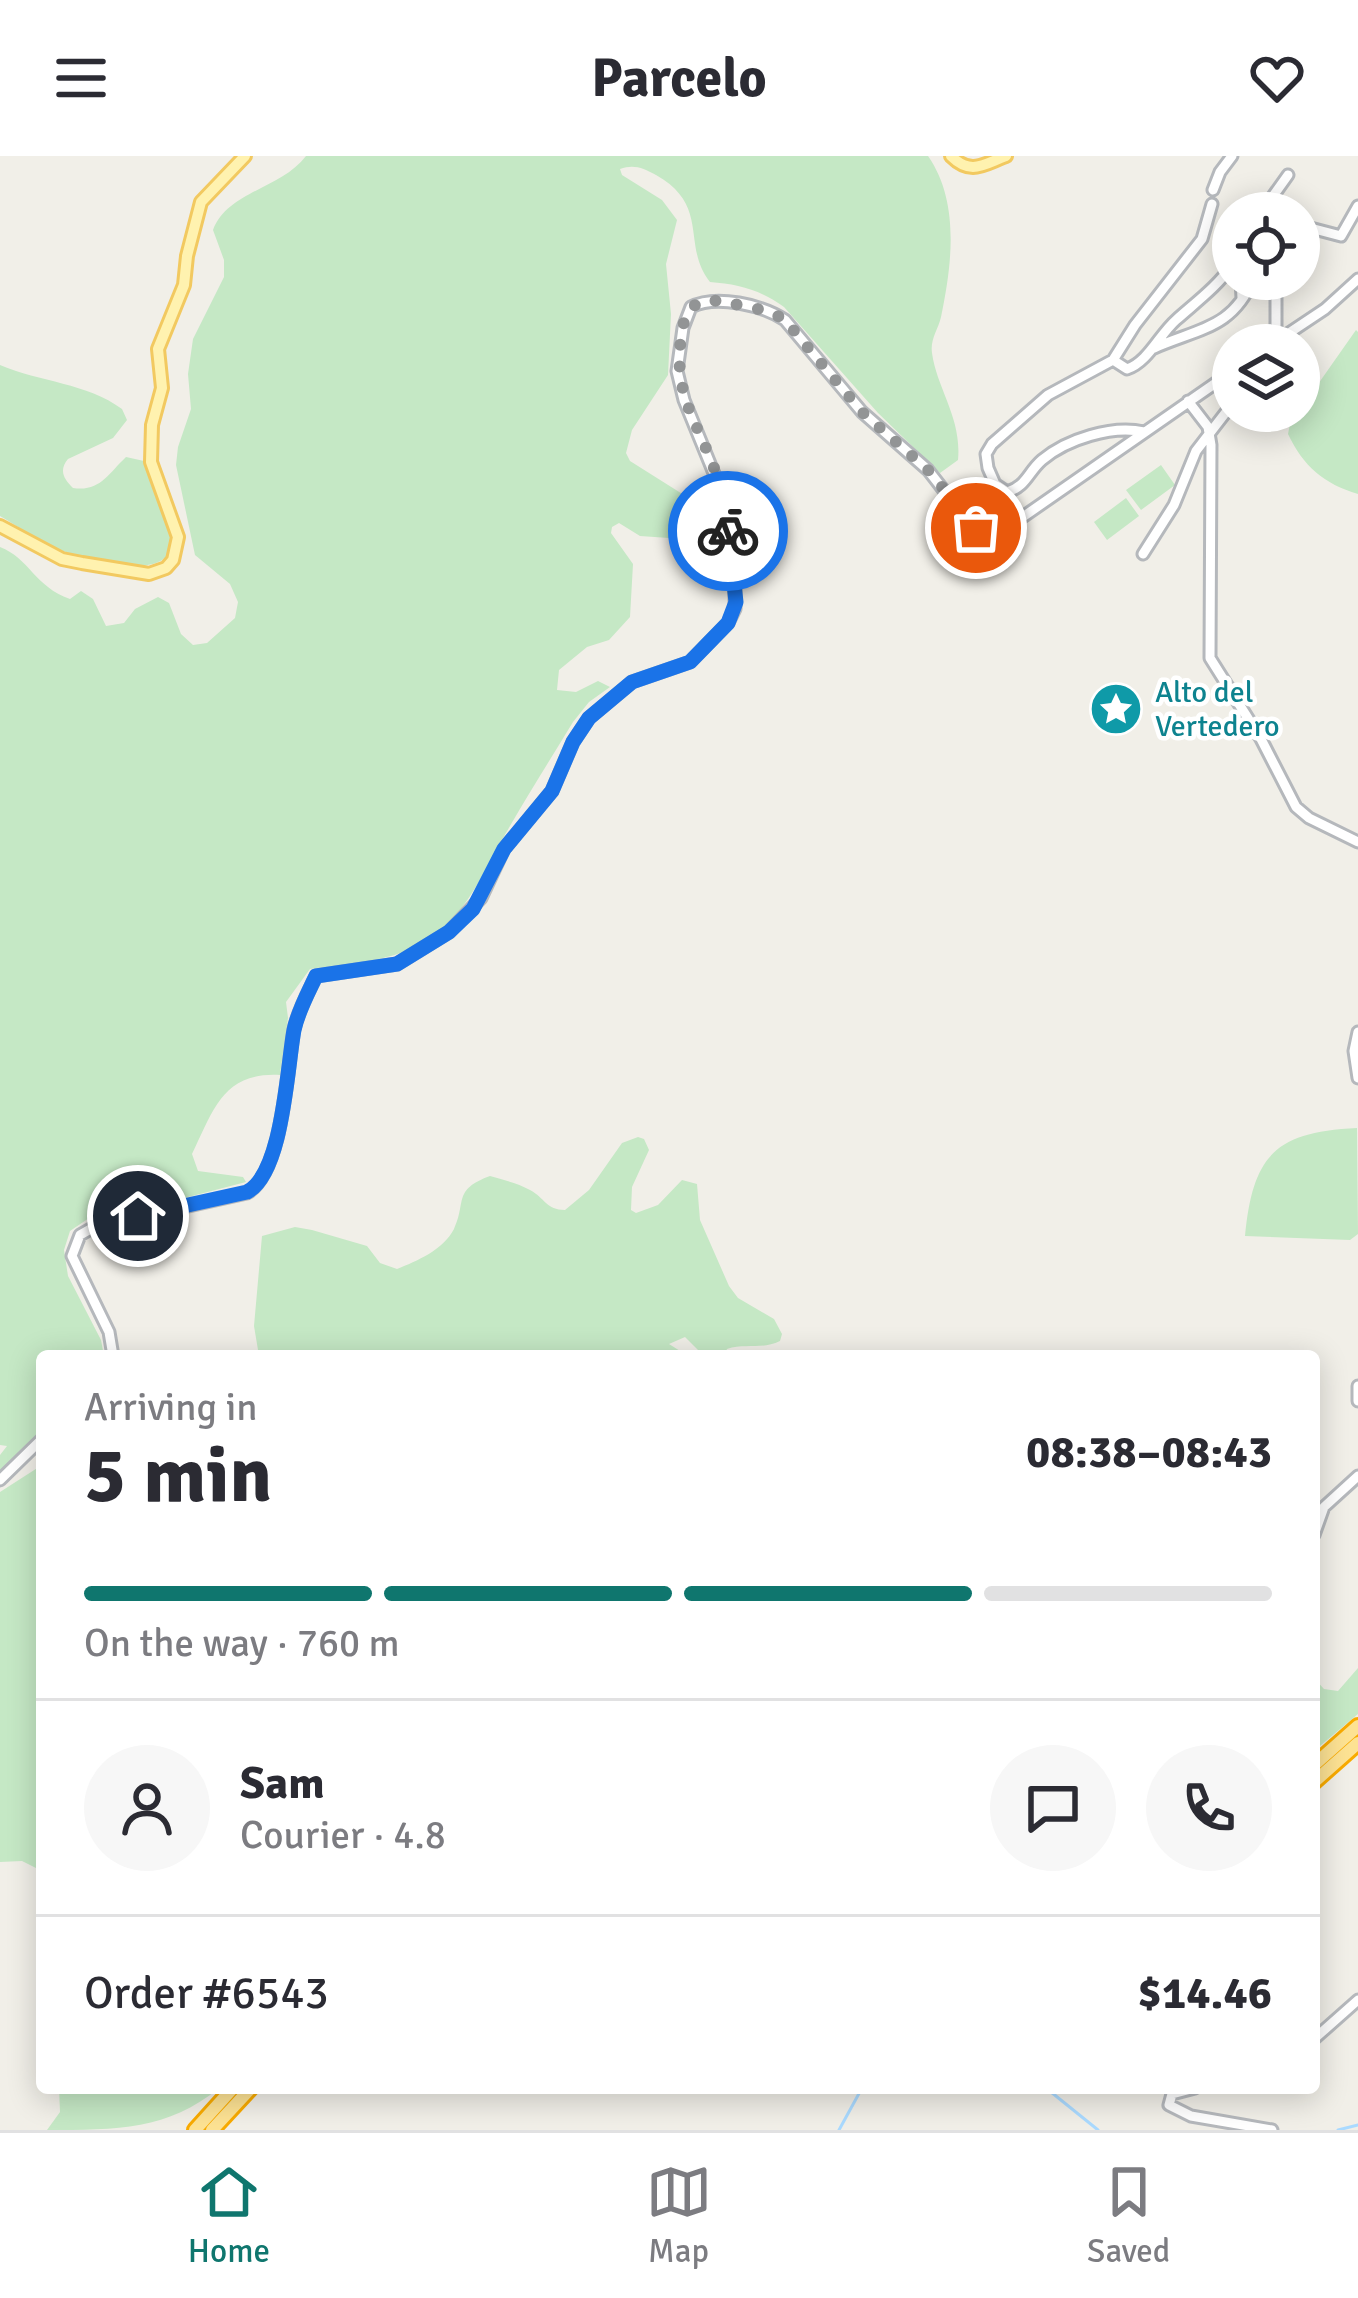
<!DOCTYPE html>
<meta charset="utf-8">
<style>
body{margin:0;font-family:Signika,sans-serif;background:#f7f7f7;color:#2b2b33;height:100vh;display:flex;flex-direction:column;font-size:45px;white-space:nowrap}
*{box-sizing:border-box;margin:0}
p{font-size:39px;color:#7c7c81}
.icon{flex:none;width:66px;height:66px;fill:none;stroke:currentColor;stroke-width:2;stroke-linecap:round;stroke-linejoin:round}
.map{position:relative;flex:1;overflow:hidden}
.sheet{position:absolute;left:36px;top:1194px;width:1284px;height:744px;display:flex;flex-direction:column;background:#fff;border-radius:12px;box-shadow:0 6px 30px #0003}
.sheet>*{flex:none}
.fabs{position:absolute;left:1212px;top:36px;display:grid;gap:24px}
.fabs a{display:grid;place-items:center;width:108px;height:108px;border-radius:50%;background:#fff;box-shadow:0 6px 30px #0003;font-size:60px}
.pin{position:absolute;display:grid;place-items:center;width:102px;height:102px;color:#fff;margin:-51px;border:6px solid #fff;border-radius:50%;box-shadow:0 3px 12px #0007}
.courier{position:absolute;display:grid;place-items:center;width:120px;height:120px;margin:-60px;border:9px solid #1a73e8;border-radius:50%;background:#fff;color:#222;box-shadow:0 3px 15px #0007}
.summary em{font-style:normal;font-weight:700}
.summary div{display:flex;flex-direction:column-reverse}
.summary{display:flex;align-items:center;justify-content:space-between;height:204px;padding:0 48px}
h1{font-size:78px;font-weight:700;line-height:90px}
.bar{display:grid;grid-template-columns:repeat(4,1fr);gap:18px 12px;align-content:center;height:144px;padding:0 48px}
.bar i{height:15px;border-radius:9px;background:#e1e1e2}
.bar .selected{background:#0f766e}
.bar p{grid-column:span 4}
.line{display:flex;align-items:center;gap:30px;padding:0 48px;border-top:3px solid #e1e1e2}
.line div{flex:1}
.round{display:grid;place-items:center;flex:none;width:126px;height:126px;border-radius:63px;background:#f7f7f7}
header{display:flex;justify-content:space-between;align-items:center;height:156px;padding:0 48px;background:#fff;font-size:54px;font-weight:700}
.dock{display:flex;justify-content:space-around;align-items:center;height:168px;border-top:3px solid #e1e1e2;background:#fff;font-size:33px;color:#7c7c81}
.dock a{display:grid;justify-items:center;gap:6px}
.dock .selected{color:#0f766e}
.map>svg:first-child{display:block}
.green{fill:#c5e8c5}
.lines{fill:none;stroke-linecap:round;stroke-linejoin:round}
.stream{stroke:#aadaff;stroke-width:3}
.minor-casing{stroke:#b5b8bc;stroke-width:15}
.major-casing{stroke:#f2c960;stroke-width:16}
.highway-casing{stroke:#f9ab00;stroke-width:18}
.minor{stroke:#fff;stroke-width:9}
.major{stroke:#fff2af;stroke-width:10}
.highway{stroke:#fde293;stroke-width:12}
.done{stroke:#929495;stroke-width:12;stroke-dasharray:0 21.6}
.route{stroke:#1a73e8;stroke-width:15}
.labels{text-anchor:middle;stroke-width:9;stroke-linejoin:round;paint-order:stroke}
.culture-label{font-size:30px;fill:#0d838f;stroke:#fff;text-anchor:start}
</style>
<header><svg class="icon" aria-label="menu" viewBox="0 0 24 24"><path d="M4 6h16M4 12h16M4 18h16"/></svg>Parcelo<svg class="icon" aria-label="heart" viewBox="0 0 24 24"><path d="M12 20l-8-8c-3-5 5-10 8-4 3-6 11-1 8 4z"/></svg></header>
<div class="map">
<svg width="1358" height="1974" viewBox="0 0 1358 1974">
<rect width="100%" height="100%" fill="#f1efe8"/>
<!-- green -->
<path class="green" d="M306,0H928C960,46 952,108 941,161C938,174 930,183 932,197C937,233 962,262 958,304L940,317L878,257L784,151C761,134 738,128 710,126C681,90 711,50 656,19C643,12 634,8 620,13L622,19L662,44L677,64L666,108L671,158L668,219L632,274L626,297L630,305L703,351L706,362L700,373L683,383L640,380L619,367L612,371L611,377L633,408L630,461L609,484L587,491L559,514L557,534L576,536L598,525L610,531L589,546L573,566C552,601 530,635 510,670C485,712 465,765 420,789C386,806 347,808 310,813L286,846L288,862L280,919C223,916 214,953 192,998L198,1015L243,1021L246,1026L146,1052L92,1060L70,1075L64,1094L68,1120L101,1184L104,1200H42V1277L0,1319V1299L7,1290L0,1289V391C29,402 35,431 70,443L81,435L93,443L106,470L124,467L135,453L158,441L169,447L181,478L193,489L207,487L235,462L238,446L230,428L195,399L176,309L178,291L191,253L188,218L193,183L224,121V104L213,74C228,35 281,33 306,0Z
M1356,174L1358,176V338C1324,328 1303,310 1288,278L1290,268Z
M0,209C40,226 87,227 122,253L127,264L113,282L68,303C59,314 63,322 73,332C100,336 108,318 126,301L144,305C152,330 180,366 170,394C159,427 71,400 48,389C32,381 16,369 0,360Z
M1161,309L1175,329L1141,354L1126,334Z
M1126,342L1139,360L1107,384L1094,366Z
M1357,972L1358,1078L1350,1084L1245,1080C1253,999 1275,976 1357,972Z
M638,981L644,983L649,994L632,1031L631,1054L636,1057L658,1049L682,1024L697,1028L700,1064L729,1130L738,1142L774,1163L782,1178L780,1185C762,1194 746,1187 727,1193L724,1200H704L685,1181L669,1188L688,1200H259L254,1170L262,1080L295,1071L312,1074L367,1090L380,1107L397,1113C417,1105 443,1094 454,1073C467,1046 452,1034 490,1020C503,1024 518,1027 530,1034C545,1042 546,1054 565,1054L589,1034L622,987Z
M42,1309V1715L22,1705L0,1706V1336Z
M1358,1512V1558L1314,1595V1522L1324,1533L1338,1535Z
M59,1932H219C168,1974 118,1974 47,1974L60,1956Z"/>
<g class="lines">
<!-- stream -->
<path class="stream" d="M1046,1932L1098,1974
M839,1974L862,1932
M1338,1974L1358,1969"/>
<!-- minor casing -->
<g class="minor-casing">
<path id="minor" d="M1213,34L1220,16L1232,0
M1261,57L1288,19
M1299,69L1341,80L1358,50
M1241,123L1242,142
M1276,186V142
M1271,189L1325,153L1358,123
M1154,192C1200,172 1233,172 1253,123
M1113,204L1127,213C1148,206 1159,179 1176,164C1196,146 1217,131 1233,108
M1188,245L1208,271L1211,289L1210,502L1261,583L1296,651L1309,662L1358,686
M1144,276C1112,269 1067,283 1042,304C1028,316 1026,331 1007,336L995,328L988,312L986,298L992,288L1048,239L1113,204L1135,169L1202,83L1212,48
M1143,398L1174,349L1196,295L1233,247
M1358,876L1354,895L1358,922
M113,1200L109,1176L72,1100L80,1079L94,1071L247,1037C283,1017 287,912 294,873C298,855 308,837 316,820L397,808L449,776L481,742L504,693L552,635L573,586L589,562L632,526L690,506L728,467L735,453V432L722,337L684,244L677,215L683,172L691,151C716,138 762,149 785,164L862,256L928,314L970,368L989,378L1004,374L1233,215
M1358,1230V1245
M0,1324L42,1283
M1314,1379L1324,1351L1358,1320
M1314,1883L1358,1844
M1195,1932L1172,1938L1169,1949L1191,1960L1272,1974"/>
</g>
<!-- major casing -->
<g class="major-casing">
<path id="major" d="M951,0C971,20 984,8 1006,0
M0,370L62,403L82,407L149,418L166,412L173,404L178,381L151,306L152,269L162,232L158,193L184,129L187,100L201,46L245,0"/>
</g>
<!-- highway casing -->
<g class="highway-casing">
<path id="highway" d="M1314,1609L1358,1570
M1314,1626L1358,1587
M195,1974L233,1932
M212,1974L251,1932"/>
</g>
<!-- minor -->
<use href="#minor" class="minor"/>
<!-- major -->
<use href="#major" class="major"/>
<!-- highway -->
<use href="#highway" class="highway"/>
</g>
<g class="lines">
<!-- done -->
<path class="done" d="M728,375C726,356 724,338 717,320C696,261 670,237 683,170C688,148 702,141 723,146C744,150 768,153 785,164L862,256L928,314L976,372"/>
<!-- route -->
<path class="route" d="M138,1060L247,1036C283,1017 287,912 294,874C298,855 308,837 316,820L397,808L449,776L473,753L504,693L552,635L573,586L589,562L632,526L690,506L728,467L736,446L728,375"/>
</g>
<!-- icons -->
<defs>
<g id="sight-disc" transform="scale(2.7)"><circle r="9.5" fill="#0f9aa8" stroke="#fff"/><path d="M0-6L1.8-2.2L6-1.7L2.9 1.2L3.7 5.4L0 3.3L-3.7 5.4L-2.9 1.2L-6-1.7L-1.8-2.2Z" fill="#fff"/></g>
</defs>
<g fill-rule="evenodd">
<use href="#sight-disc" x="1116" y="553"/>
</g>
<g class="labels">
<!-- culture labels -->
<g class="culture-label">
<text x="1155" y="546">Alto del<tspan x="1155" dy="34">Vertedero</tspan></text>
</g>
</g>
</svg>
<div class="fabs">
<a><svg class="icon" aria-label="locate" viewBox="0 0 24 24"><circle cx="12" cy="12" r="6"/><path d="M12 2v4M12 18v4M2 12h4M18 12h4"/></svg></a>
<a><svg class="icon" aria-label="layers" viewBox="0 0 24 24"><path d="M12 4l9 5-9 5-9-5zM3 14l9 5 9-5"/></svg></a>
</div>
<div class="pin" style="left:976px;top:372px;background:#ea580c"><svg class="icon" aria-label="bag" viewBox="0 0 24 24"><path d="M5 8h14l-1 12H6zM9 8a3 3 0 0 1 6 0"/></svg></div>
<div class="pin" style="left:138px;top:1060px;background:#1f2937"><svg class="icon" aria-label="home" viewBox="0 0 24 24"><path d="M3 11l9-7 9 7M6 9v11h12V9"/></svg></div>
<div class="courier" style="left:728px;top:375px"><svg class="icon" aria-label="bike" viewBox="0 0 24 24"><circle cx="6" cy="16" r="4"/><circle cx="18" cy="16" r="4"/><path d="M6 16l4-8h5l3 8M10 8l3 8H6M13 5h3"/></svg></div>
<section class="sheet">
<div class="summary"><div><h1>5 min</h1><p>Arriving in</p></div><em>08:38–08:43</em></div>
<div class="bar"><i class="selected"></i><i class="selected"></i><i class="selected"></i><i></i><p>On the way · 760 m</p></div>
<div class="line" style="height:216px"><a class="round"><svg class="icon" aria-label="person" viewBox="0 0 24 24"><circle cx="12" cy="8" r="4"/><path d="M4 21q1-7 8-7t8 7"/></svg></a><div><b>Sam</b><p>Courier · 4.8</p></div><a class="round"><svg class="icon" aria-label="chat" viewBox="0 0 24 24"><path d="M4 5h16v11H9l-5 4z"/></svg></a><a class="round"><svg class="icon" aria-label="phone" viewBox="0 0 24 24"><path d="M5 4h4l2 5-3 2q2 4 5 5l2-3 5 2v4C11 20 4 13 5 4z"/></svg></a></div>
<div class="line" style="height:156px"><div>Order #6543</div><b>$14.46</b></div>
</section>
</div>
<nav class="dock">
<a class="selected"><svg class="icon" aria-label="home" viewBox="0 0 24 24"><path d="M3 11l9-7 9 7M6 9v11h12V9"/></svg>Home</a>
<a><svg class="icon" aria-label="map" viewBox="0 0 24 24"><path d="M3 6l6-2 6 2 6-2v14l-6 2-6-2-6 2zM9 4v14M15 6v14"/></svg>Map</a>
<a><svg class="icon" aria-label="saved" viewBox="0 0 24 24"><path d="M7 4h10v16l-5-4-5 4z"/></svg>Saved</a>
</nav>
